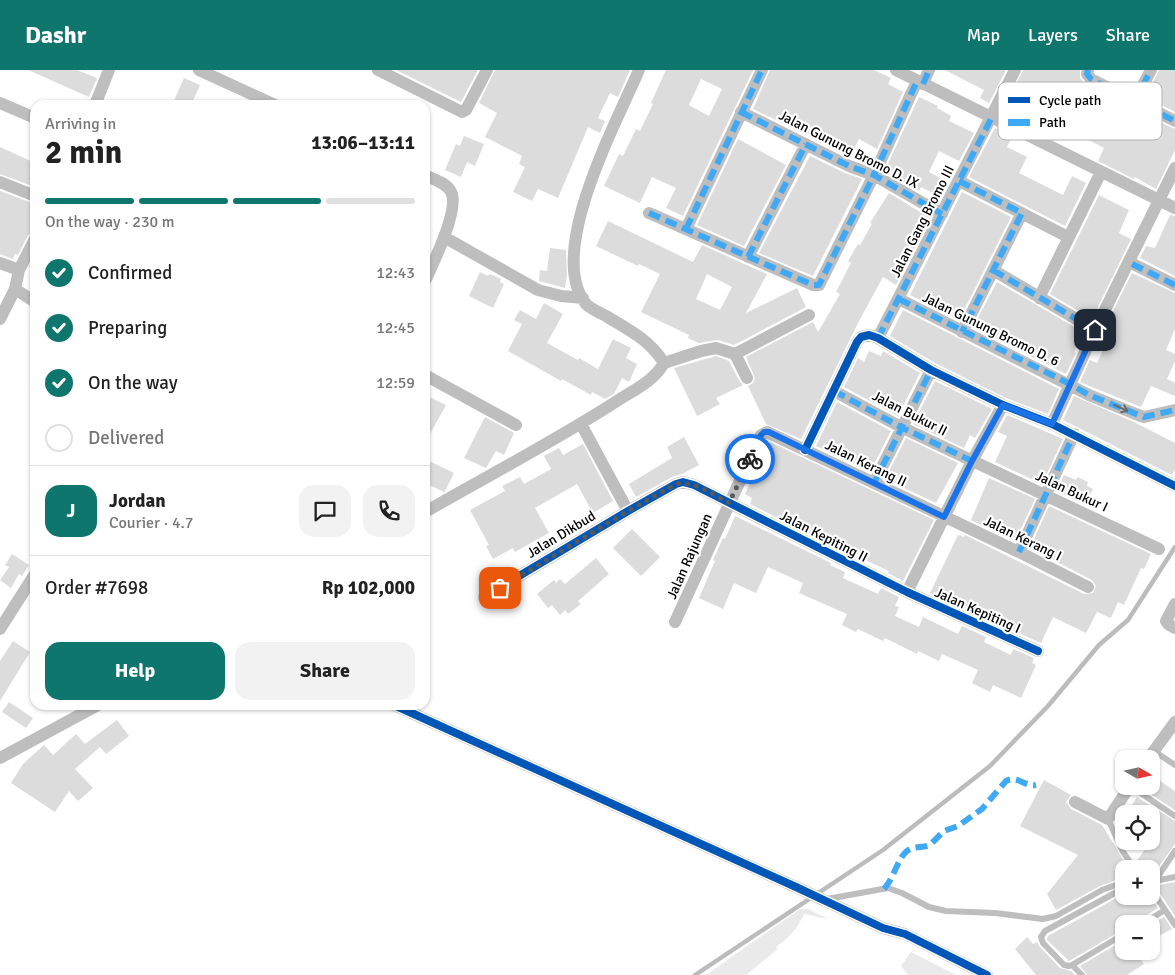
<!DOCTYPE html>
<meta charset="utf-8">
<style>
body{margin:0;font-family:Signika,sans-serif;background:#f2f2f2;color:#222;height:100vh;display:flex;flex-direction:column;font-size:19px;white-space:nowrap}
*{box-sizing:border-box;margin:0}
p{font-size:16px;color:#767676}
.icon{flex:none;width:28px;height:28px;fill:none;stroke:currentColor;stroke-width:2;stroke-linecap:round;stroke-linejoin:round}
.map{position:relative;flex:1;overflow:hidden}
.side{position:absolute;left:30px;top:30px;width:400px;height:610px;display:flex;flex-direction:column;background:#fff;border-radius:15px;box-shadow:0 1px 4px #0004}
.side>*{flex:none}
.needle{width:32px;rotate:99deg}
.tools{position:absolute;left:1115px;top:680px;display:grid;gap:10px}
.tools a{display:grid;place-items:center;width:45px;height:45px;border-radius:10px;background:#fff;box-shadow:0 1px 4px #0004;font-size:25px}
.pin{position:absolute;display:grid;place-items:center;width:42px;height:42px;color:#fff;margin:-21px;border-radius:10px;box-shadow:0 2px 8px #0006}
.courier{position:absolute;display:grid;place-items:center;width:50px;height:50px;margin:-25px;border:4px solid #1a73e8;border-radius:50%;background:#fff;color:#222;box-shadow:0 1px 6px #0007}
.summary em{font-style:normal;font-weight:800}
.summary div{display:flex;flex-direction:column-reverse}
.summary{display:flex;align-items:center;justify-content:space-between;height:85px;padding:0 15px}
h1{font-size:32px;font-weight:800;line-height:38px}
.bar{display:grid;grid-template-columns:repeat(4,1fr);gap:8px 5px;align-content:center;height:60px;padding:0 15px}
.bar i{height:6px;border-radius:4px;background:#e0e0e0}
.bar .on{background:#0f766e}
.bar p{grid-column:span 4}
.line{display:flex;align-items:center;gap:12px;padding:0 15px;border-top:1px solid #e0e0e0}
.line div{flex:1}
.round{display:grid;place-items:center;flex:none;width:52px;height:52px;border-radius:15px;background:#f2f2f2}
ol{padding:0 15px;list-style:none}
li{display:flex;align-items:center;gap:15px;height:55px}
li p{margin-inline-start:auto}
li .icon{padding:5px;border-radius:50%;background:#0f766e;color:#fff;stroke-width:4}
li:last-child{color:#767676}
li i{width:28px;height:28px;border:2px solid #e0e0e0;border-radius:50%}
.button{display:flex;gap:10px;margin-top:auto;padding:10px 15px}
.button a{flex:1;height:58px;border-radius:15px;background:#0f766e;color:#fff;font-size:20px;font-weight:800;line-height:58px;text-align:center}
.button a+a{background:#f2f2f2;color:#222}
header{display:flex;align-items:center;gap:30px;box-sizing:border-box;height:70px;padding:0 25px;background:#0f766e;color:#fff}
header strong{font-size:24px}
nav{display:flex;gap:28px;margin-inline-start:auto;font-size:18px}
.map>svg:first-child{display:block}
.green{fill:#eaeaea}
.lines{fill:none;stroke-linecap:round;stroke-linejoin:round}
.stream{stroke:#bcbcbc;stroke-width:4.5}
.building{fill:#dcdcdc;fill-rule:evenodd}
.service{stroke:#bebebe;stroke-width:6}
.minor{stroke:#bebebe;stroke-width:12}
.quiet{stroke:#3fa9f5;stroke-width:6;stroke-dasharray:12 6;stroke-linecap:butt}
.cycleway-casing{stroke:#fff;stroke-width:11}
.cycleway{stroke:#0057b8;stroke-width:8}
.oneway{stroke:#686868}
.done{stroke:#595959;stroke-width:5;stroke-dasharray:0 9}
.route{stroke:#1a73e8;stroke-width:6}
.labels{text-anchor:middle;stroke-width:4.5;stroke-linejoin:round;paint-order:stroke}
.street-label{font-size:14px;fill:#000;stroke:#fff}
.key{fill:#fff;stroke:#b2b2b2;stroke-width:1}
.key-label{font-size:14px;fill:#000}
</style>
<header>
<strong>Dashr</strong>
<nav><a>Map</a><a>Layers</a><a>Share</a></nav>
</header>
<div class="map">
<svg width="1175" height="905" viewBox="0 0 1175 905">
<rect width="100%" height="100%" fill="#fff"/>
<!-- green -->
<path class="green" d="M800,839H808L828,849L804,844C798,858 789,868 776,877L778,879L746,905H706Z
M911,882L956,905H908L901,896Z"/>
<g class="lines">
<!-- stream -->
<path class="stream" d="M695,905L883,780L990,696L1048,636L1099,575L1128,550L1175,477"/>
</g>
<!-- building -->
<path class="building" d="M28,0H77L97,8L89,27Z
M396,0H478L461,32Z
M495,0H630L618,27L610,23L598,48L605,51L600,63L588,57L558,128L538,119L532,131L513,122L525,97L519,94L522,86L485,67L497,43L479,33Z
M666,0H753L683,146L666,138L676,118L652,107L640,133L604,116L619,84L623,86L636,59L640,61L653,34L651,33ZM701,9L722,19L709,46L689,35Z
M770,0H874L891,8L888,14L903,22L877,79L859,69L850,87L815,70L816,68L794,56L793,58L753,39Z
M945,0H1006L989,33L980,28L984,20Z
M1023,0H1080V8L1087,16L1102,24L1099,30L1114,38L1113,40L1133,51L1138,42L1175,59V80L1156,119L1135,107L1134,109L1098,91L1104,78L1059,55L1052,68L1002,43Z
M1159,0H1175V42L1146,27Z
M184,8L200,15L191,35H172Z
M919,27L938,36L937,38L951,46L949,51L974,63L959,91L939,81L929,102L948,112L941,127L921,117L919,121L884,102Z
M995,58L1012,67L1007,77L1027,87L1019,103L1063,125L1072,106L1086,113L1065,156L969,107Z
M464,66L484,74L475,96L467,92L461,107L445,100L456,74L460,76Z
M738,69L786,95L744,176L697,155Z
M0,77L35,93V117L0,104Z
M810,86L845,103L862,109L813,206L759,183Z
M0,121L35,134V161L28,165L18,185L15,184L13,189L0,184Z
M962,122L1011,147L959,250L910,225Z
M889,123L930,148L896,215L883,207L858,253L801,369L766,354L748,316L753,313L755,308L746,287L813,252L818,262L840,224L836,222L851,193L848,191L858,174L860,175L872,154L870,153Z
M1099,125L1129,140L1119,163L1131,169L1092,249L1050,224Z
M1170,145L1175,146V206L1140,188L1146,176L1155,178Z
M608,151L693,192L702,175L767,204L746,243L797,218L806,237L734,275L718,270L699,273L688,268L689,265L641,242L660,204L639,194L638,196L596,176ZM707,204L732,217L720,240L696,229Z
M550,178L566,180L567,205L565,218L539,211L540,200L547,201Z
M480,202L488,206L490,204L501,209L500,212L504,214L493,238L469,226Z
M1132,203L1175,223V259L1166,280L1175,284V291L1167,309L1175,313V326L1151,316L1141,337L1080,312L1090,290L1097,293L1110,265L1103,261Z
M997,212L1083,262L1074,282L1076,283L1066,304L973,257Z
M544,233L563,244L547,273L578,290L579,288L598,299L613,269L631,278L626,288L637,294L629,312L622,308L614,324L605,329L592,322L591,325L562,309L561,311L508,281L522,254L514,250L520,240L536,249Z
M903,240L1059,319L1048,344L1006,328L935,293L890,266Z
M869,281L881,286L883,281L920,303L898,346L844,317L858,288L864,292Z
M716,286L729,291L740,312L743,315L716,328L720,334L697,346L674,298Z
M935,311L992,339L975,368L970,365L964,378L913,354Z
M425,325L446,335L425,373Z
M1074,326L1134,352L1175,373V399L1172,405L1063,350Z
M837,332L891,361L870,402L816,376Z
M1007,345L1063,369L1042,414L995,392L1007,366L998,362Z
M485,347L514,363L504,385L496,381L486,398L464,388Z
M684,367L699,395L682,404L672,407L636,427L629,414L672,388L667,377Z
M906,368L958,393L936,433L885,409Z
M770,372L934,450L903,511L888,503L889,501L859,487L861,484L840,474L838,478L750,434L752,428L745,424Z
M583,374L613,431L593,443L577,414L535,438L549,463L515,482L513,478L493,489L486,476L489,475L470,440L505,421L502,416L520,407L524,414L551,399L544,386L559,378L563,385Z
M425,389L454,403L445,421L444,422L425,413Z
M1064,405L1076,410L1077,407L1088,412L1087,416L1093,419L1085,435L1056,421Z
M989,408L1035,429L1015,471L971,450Z
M1049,436L1151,484L1144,499L1141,498L1124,535L1118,532L1111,548L1097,542L1086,563L1053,547L1041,573L930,523L958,465L964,467L965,465L1084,524L1093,523L1096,516L1092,510L1030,478Z
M735,446L831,493L830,495L845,502L843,508L878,524L881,518L899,527L895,536L899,537L895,546L919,557L923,547L958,564L962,556L986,567L984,572L1011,585L1013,579L1034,588L1032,593L1036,595L1021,628L993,615L990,622L972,613L978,600L942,584L939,591L918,581L917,584L885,568L883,571L858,559L856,562L842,555L847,544L799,523L803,513L768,497L756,523L734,513L723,539L699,528L715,491L713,490L723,468L725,469Z
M632,459L660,487L641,506L613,478Z
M12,484L29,495L22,506L19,504L11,518L0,510L9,497L5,495Z
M596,488L609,504L578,531L581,534L568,544L565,540L560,545L552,535L548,538L537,524L554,510L556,513L560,509L565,514Z
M13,571L30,582L0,631V591Z
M9,632L33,648L26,658L2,642Z
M117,650L129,666L106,684L100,677L75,699L93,718L78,731L69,721L55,742L11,713L23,694L44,675L53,685L76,664L85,674Z
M1151,705L1175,721V740L1143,719L1145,716H1151Z
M1044,710L1071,725L1066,732L1071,739L1102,755L1129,799H1124V807L1100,816L1056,840L1047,824L1078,785L1020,756Z
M1137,727L1175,751V774L1157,799H1140L1136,792L1151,771V744H1126Z
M1175,812V846L1157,819L1159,815Z
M1124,824V826H1150L1158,838L1139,850L1137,854H1124V859L1069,891L1047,870L1048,866Z
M1164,847L1172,859L1151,870V854Z
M1027,867L1033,874L1037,872L1039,876L1060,898L1071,901L1075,905H1036L1015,879Z
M1124,870V881H1135L1144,894L1127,905H1087L1080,896Z"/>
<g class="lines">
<!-- service -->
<path class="service" d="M1154,681L1175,695
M1139,722L1175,746
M1108,749L1123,782L1135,799
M1155,811L1175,781
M1155,811L1175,807
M1151,819L1175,855
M827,829L888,818L902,823L929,837L946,841L995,843L1043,849L1056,846L1102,820L1124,812
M1142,854L1165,840
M1072,895L1069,896L1064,895L1043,873L1041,867L1045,861L1124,818
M1082,905L1072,895L1124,864"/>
<!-- minor -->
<path class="minor" d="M199,0L275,35
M378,0L462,42L466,40L487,0
M639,0C617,52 545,183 586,234C591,239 600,243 606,246C629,260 650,270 664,293
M896,0L1175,138
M1088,0L1087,4L1091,9L1175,51
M923,14L929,0
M1134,32L1151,0
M0,33L35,48
M95,35L109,0
M741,42L849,96L874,105L942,144
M425,105C433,109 447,113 451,122C460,138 433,194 425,211
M959,111L1068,167
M0,112L35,126
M649,143L813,215H819L874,105L917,11
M686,159L762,0
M444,167L538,220L561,226L583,228
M748,187L806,74
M1129,192L1175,215
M0,193L19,200
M993,200L1095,260
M15,219L35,232
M1039,228L1101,102
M899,229L1089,325L1133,343L1144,347L1175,340
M0,249L15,219L19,200L35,169
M962,262L1022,143
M878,268L1015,0
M735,284L809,245
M425,305L516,355
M834,321L901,357L1159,479
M581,354L628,441
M1052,354L1095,260L1175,98
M805,380L857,272L861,267L869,265L878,268L931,300L1003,335L1052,354L1175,416
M874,413L931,300
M425,442C489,405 555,371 617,331C634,320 654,311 664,293L701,281L716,278L735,284L747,308
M1019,482L1074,364
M907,522L972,391L1003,335
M484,527L628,441L676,414L683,412L694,415L907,522L1038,581
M1175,534L1166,551L1168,554L1175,558
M675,552L761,365L767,362L1019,482L1088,517
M0,559L35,504
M394,635L796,817L883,858L905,864L987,905
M0,688L98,635
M1148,689L1175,652
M1075,732L1108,749L1130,716"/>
<!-- quiet -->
<path class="quiet" d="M1088,0L1087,4L1091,9L1175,51
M923,14L929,0
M1134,32L1151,0
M741,42L849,96L874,105L942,144
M959,111L1022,143L962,262
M649,143L813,215H819L874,105L917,11
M686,159L762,0
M748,187L806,74
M1132,194L1175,215
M993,200L1095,260
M899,229L1070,314
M878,268L992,47
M1077,318L1089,325L1144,347L1175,340
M834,321L901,357L972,391
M874,413L931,300
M1019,482L1074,364
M884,819C895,807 898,785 910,779C917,776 923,778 930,775L944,761L958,756L982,739L1006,711C1017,705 1025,717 1036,715"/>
<!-- cycleway casing -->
<g class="cycleway-casing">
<path id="cycleway" d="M805,380L857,272L861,267L869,265L878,268L931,300L1003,335L1052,354L1175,416
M484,527L628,441L676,414L683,412L694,415L907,522L1038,581
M394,635L796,817L883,858L905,864L987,905"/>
</g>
<!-- cycleway -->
<use href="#cycleway" class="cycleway"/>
</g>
<!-- one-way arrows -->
<defs><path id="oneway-shaft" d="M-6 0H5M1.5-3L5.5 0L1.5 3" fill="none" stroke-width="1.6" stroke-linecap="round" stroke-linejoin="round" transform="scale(1.25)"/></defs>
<use class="oneway" href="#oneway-shaft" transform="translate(1121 338) rotate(24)"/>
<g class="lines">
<!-- done -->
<path class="done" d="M500,518L628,441L676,414C694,410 714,425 729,433L750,389"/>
<!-- route -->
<path class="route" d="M750,389L761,365L764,362H769L944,447L972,391L1003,335L1052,354L1095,260"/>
</g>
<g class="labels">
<!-- street labels -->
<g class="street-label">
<text transform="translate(849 79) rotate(27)" y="5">Jalan Gunung Bromo D. IX</text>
<text transform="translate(922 151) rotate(-63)" y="5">Jalan Gang Bromo III</text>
<text transform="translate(991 259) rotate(26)" y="5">Jalan Gunung Bromo D. 6</text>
<text transform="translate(910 343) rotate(27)" y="5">Jalan Bukur II</text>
<text transform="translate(866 393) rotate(26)" y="5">Jalan Kerang II</text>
<text transform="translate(1072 421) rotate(25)" y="5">Jalan Bukur I</text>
<text transform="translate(561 464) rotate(-31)" y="5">Jalan Dikbud</text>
<text transform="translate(824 466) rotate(27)" y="5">Jalan Kepiting II</text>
<text transform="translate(1023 468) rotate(26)" y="5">Jalan Kerang I</text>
<text transform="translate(689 486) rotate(-66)" y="5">Jalan Rajungan</text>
<text transform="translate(978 540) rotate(24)" y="5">Jalan Kepiting I</text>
</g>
</g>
<!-- legend -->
<rect x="998" y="12" width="164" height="58" rx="8" class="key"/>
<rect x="1008" y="27" width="22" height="6" fill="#0057b8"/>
<rect x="1008" y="49" width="22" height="7" fill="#3fa9f5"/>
<g class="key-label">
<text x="1039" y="35">Cycle path</text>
<text x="1039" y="57">Path</text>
</g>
</svg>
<div class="tools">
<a><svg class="needle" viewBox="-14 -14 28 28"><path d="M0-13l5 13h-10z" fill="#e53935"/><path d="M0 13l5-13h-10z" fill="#767676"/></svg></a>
<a><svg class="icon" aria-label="locate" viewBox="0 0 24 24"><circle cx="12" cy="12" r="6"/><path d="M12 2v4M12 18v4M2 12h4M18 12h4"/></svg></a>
<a>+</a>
<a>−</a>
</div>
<div class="pin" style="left:500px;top:518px;background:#ea580c"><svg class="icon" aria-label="bag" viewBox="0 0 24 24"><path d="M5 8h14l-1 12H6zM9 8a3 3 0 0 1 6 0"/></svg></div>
<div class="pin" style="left:1095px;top:260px;background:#1f2937"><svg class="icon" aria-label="home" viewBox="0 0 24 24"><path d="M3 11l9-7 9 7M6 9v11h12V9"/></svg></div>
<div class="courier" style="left:750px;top:389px"><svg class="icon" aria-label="bike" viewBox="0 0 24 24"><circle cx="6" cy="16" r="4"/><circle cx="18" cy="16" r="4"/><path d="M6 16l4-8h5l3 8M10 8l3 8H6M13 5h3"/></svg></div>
<section class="side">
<div class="summary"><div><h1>2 min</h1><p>Arriving in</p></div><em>13:06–13:11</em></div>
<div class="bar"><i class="on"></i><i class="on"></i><i class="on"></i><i></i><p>On the way · 230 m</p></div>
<ol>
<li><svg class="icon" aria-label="check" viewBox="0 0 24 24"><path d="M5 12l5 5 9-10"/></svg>Confirmed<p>12:43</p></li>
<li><svg class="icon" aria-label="check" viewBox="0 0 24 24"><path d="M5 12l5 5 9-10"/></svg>Preparing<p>12:45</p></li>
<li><svg class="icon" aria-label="check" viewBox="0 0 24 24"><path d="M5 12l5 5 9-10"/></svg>On the way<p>12:59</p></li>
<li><i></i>Delivered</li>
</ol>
<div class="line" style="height:90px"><b class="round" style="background:#0f766e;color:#fff">J</b><div><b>Jordan</b><p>Courier · 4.7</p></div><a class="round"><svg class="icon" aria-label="chat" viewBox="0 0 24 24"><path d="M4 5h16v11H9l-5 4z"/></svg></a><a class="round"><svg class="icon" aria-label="phone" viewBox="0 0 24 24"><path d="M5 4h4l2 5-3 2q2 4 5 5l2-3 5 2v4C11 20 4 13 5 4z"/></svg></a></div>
<div class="line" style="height:65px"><div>Order #7698</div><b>Rp 102,000</b></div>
<div class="button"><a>Help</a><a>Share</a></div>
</section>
</div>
